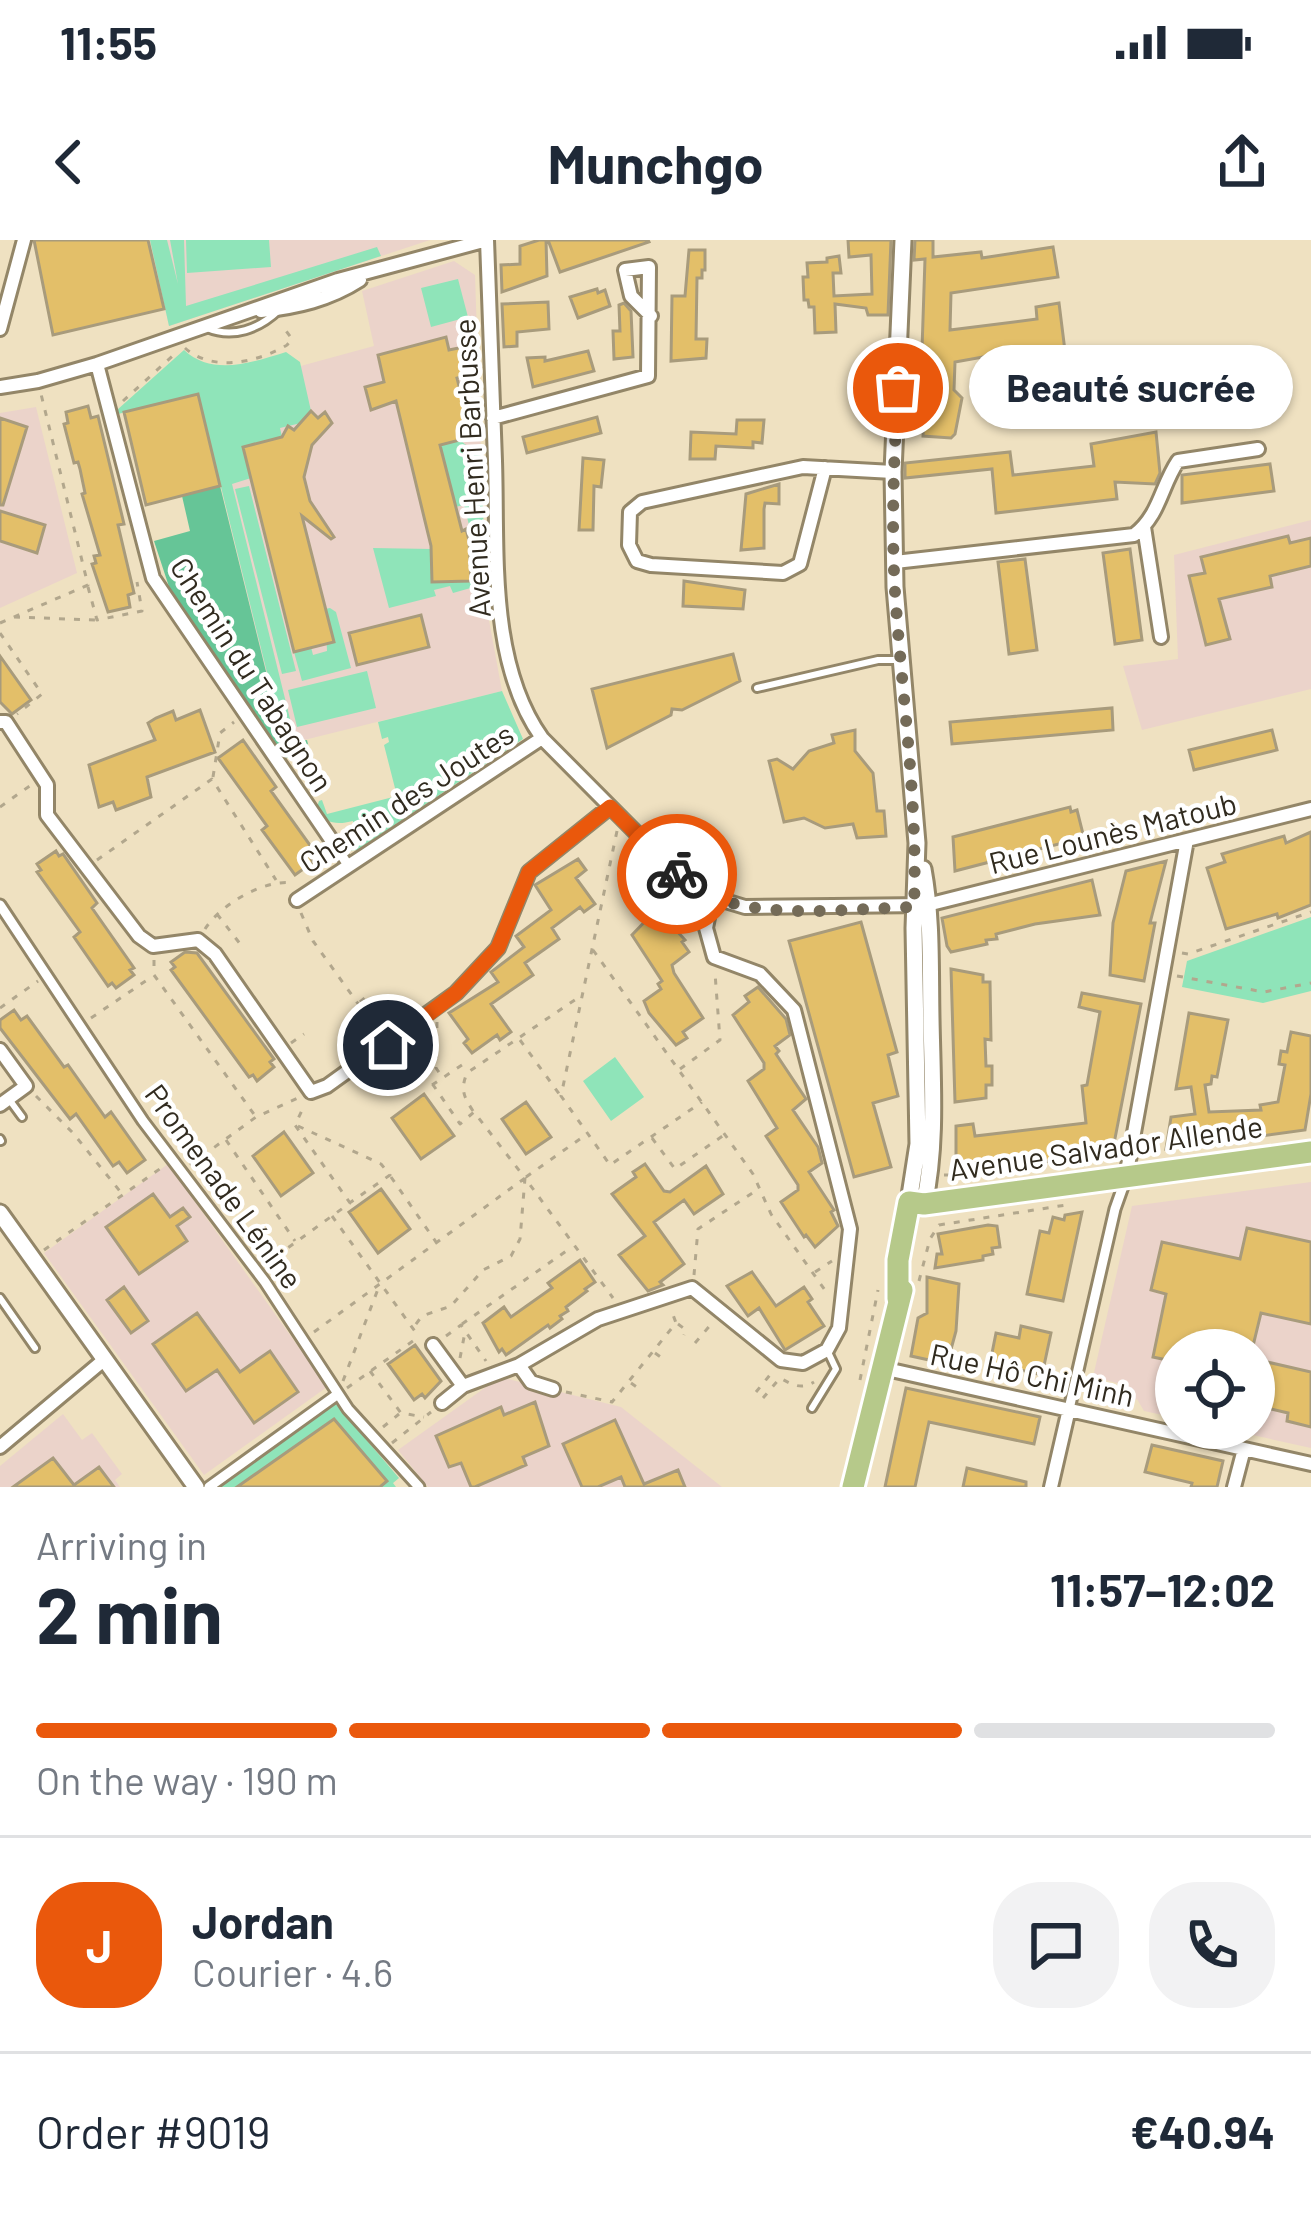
<!DOCTYPE html>
<meta charset="utf-8">
<style>
body{margin:0;font-family:Barlow,sans-serif;background:#f2f2f3;color:#1f2937;height:100vh;display:flex;flex-direction:column;font-size:45px;white-space:nowrap}
*{box-sizing:border-box;margin:0}
p{font-size:39px;color:#747a83}
.icon{flex:none;width:66px;height:66px;fill:none;stroke:currentColor;stroke-width:2;stroke-linecap:round;stroke-linejoin:round}
.map{position:relative;height:1247px;overflow:hidden}
.sheet{display:flex;flex-direction:column;background:#fff;flex:1}
.sheet>*{flex:none}
.fabs{position:absolute;left:1155px;top:1089px;display:grid;gap:24px}
.fabs a{display:grid;place-items:center;width:120px;height:120px;border-radius:50%;background:#fff;box-shadow:0 3px 9px #0004;font-size:60px}
.pin{position:absolute;display:grid;place-items:center;width:102px;height:102px;color:#fff;margin:-51px;border:6px solid #fff;border-radius:50%;box-shadow:0 3px 12px #0007}
.courier{position:absolute;display:grid;place-items:center;width:120px;height:120px;margin:-60px;border:9px solid #ea580c;border-radius:50%;background:#fff;color:#222;box-shadow:0 3px 15px #0007}
.bubble{position:absolute;height:84px;border-radius:42px;background:#fff;box-shadow:0 3px 9px #0004;font-size:39px;font-weight:700;line-height:84px;text-align:center}
.overview em{font-style:normal;font-weight:700}
.overview div{display:flex;flex-direction:column-reverse}
.overview{display:flex;align-items:center;justify-content:space-between;height:204px;padding:0 36px}
h1{font-size:78px;font-weight:700;line-height:90px}
.bar{display:grid;grid-template-columns:repeat(4,1fr);gap:18px 12px;align-content:center;height:144px;padding:0 36px}
.bar i{height:15px;border-radius:9px;background:#e0e1e3}
.bar .on{background:#ea580c}
.bar p{grid-column:span 4}
.line{display:flex;align-items:center;gap:30px;padding:0 36px;border-top:3px solid #e0e1e3}
.line div{flex:1}
.round{display:grid;place-items:center;flex:none;width:126px;height:126px;border-radius:48px;background:#f2f2f3}
.status{display:flex;justify-content:space-between;align-items:center;height:84px;padding:0 60px;background:#fff;direction:ltr}
.status svg{height:33px;fill:currentColor}
header{display:flex;justify-content:space-between;align-items:center;height:156px;padding:0 36px;background:#fff;font-size:54px;font-weight:700}
.map>svg:first-child{display:block}
.education{fill:#ebd3ca}
.green{fill:#8fe4b9}
.forest{fill:#66c597}
.building{fill:#e3bf69;stroke:#a89b7c;stroke-width:3}
.lines{fill:none;stroke-linecap:round;stroke-linejoin:round}
.service-casing{stroke:#938668;stroke-width:12}
.pedestrian-casing{stroke:#938668;stroke-width:15}
.minor-casing{stroke:#938668;stroke-width:18}
.tertiary-casing{stroke:#938668;stroke-width:21}
.primary-casing{stroke:#fff;stroke-width:27}
.path{stroke:#b2a78d;stroke-width:3;stroke-dasharray:6 9;stroke-linecap:butt}
.service{stroke:#fff;stroke-width:6}
.pedestrian{stroke:#fff;stroke-width:9}
.minor{stroke:#fff;stroke-width:12}
.tertiary{stroke:#fff;stroke-width:15}
.primary{stroke:#b6c98a;stroke-width:21}
.done{stroke:#746b58;stroke-width:12;stroke-dasharray:0 21.6}
.route{stroke:#ea580c;stroke-width:15}
.labels{text-anchor:middle;stroke-width:9;stroke-linejoin:round;paint-order:stroke}
.street-label{font-size:30px;fill:#312b1f;stroke:#fff}
</style>
<div class="status"><b>11:55</b><svg viewBox="0 0 49 12"><path d="M0 12V9h3v3zM5 12V6h3v6zM10 12V3h3v9zM15 12V0h3v12zM26 1h20v11H26zM47 4h2v5h-2z"/></svg></div>
<header><svg class="icon" aria-label="back" viewBox="0 0 24 24"><path d="M15 5l-7 7 7 7"/></svg>Munchgo<svg class="icon" aria-label="share" viewBox="0 0 24 24"><path d="M12 15V3M7 8l5-5 5 5M5 13v7h14v-7"/></svg></header>
<div class="map">
<svg width="1311" height="1247" viewBox="0 0 1311 1247">
<rect width="100%" height="100%" fill="#efe1c1"/>
<!-- education -->
<path class="education" d="M150,0H430L169,86Z
M454,21L475,35L486,364L502,451L284,505L198,154L374,106L362,51Z
M36,167L77,333L0,368V173Z
M1311,280V449L1142,490L1123,426L1178,419L1174,315Z
M168,924L327,1147L204,1235L44,1013Z
M1311,942V1208L1221,1188H1254V1110H1176V1178L1144,1171L1137,1159L1129,1163L1117,1143L1093,1137L1132,966Z
M500,1137L621,1167L722,1247H428L398,1210Z
M63,1174L82,1200L92,1193L122,1234L115,1240L120,1247H0V1226Z"/>
<!-- green -->
<path class="green" d="M150,0H167L178,44L170,0H184L186,66L377,7L381,16L169,86Z
M186,0H269L271,27L187,33Z
M458,39L468,77L431,87L421,48Z
M184,110C213,137 253,122 286,112L300,122L311,171L301,183L280,188L282,197L243,207L251,238L232,244L294,495L283,497L198,154L118,174L117,170Z
M444,196L447,203L460,200L467,206L480,207L484,293H471L464,265L455,267L432,210L409,216L406,206Z
M249,246L296,431L282,434L235,249Z
M470,303H484L485,340L475,351L474,347L453,353L450,346L434,350L436,356L389,368L373,308L432,309L471,340Z
M330,368L336,372L351,428L302,441L294,412L311,407L313,415L327,411L325,369Z
M367,431L376,468L297,487L288,450Z
M502,451L523,499L357,610L346,611L338,604L342,602L351,608L362,599L354,592L353,581C337,585 326,584 316,570L319,561L322,560L327,574L397,556L384,505L389,502L388,497L382,499L378,482Z
M1311,677V751L1263,763L1182,747L1187,721Z
M615,817L644,857L611,881L583,841Z
M335,1163L399,1238L393,1243L396,1247H218Z"/>
<!-- forest -->
<path class="forest" d="M220,246L284,504L307,500L310,513L284,518L173,359L154,301L190,291L182,256Z"/>
<!-- building -->
<path class="building" d="M34,0H148L164,69L53,95Z
M539,0H546L547,36L502,52L501,25L520,24V6Z
M548,0H648L649,2L560,32Z
M848,0H891L888,75H868L866,68L835,64L836,92L815,93L814,67H809L808,60H804L803,37H808L807,23L827,22V18L839,16L841,33H833L834,56L872,54L871,15L849,17Z
M915,0H933V17L981,12L982,18L1053,7L1058,37L951,53L950,90L1037,79L1036,67L1059,63L1073,175L1045,178L1034,112L983,117L955,122L954,150L962,158L955,194L951,198L923,196L924,170H920L925,19L914,20Z
M689,10H705V30H702V38H697L696,99H707L706,118L671,121L672,56H685Z
M597,49L598,53L605,50L610,66L578,78L570,57Z
M548,62L549,89L517,92V106L504,107L502,64Z
M624,63L631,71L633,117L614,119L613,91H620L619,65Z
M446,97L449,110L468,106L469,135L457,138L470,189L459,195L460,200L440,205L462,291L466,289L469,300L471,341L432,342L431,306L396,161L371,170L365,147L384,142L378,115Z
M588,111L594,131L533,147L527,118L545,117V121Z
M1243,138L1247,168L1228,171L1227,164L1151,173L1148,153L1185,146L1225,145L1224,141Z
M198,154L220,246L146,265L124,172Z
M88,166L91,178L98,176L124,284L118,285L134,353L128,355L130,367L108,372L92,324L96,323L94,316L100,315L82,254L85,253L80,229L78,222L74,223L64,184L68,183L66,172Z
M311,171L318,178L325,172L332,183L312,205L304,237L310,261L334,297L331,299L302,276L334,402L294,412L243,207L282,197L288,186L294,190Z
M597,177L601,193L527,213L523,197Z
M0,178L27,187L3,265H0Z
M737,180H764L762,203L753,202V208L716,206L715,219H690L691,192L736,194Z
M1156,192L1160,233L1155,244L1115,242L1117,259L996,273L992,229L905,238V223L1010,212L1013,235L1094,226L1091,204Z
M583,218L604,220L601,247L594,246L593,290H579Z
M1270,224L1274,251L1182,263V235Z
M779,244V264L765,263L764,269V308L741,310L746,254Z
M0,271L45,285L37,313L0,301Z
M1288,296L1290,303L1311,298V326L1270,336L1272,347L1219,359L1230,399L1206,405L1189,336L1205,333L1201,317Z
M1130,309L1142,400L1115,404L1103,313Z
M1025,319L1037,410L1009,414L998,322Z
M684,341L745,350L743,369L683,366Z
M421,375L429,407L357,425L349,393Z
M733,414L740,441L682,470L672,469L671,475L607,508L592,449Z
M0,416L31,460L12,474L0,462Z
M1112,468L1113,490L952,504L950,482Z
M200,470L215,512L147,537L151,557L116,570L113,562L99,567L89,525L155,500L148,483L156,478L173,471L176,480Z
M855,490V511L873,533L877,571H884L886,596L857,598L853,584L825,588L804,578L784,582L769,521L777,519L793,529L809,511L834,503L832,495Z
M1272,490L1277,510L1194,530L1189,510Z
M243,500L276,547L271,551L312,608L307,612L313,622L295,635L262,590L267,586L218,518Z
M1070,567L1071,572L1077,570L1083,594L1077,595L1078,599L955,631L953,597Z
M1311,592V665L1278,678L1277,674L1226,689L1207,628L1225,622L1222,614L1284,596L1286,603Z
M56,611L59,616L63,614L97,663L92,668L134,728L130,730L134,735L116,748L112,743L108,746L74,697L80,692L37,632L41,630L37,624Z
M578,619L586,630L576,638L595,664L584,672L580,667L552,688L559,699L525,723L533,735L491,764L511,792L500,800L497,795L472,813L464,803L468,799L449,773L498,742L491,732L524,707L516,696L551,670L535,645Z
M1166,621L1150,683H1155L1144,741L1110,735L1113,683L1126,631Z
M1092,640L1100,675L1035,684L996,694L997,699L986,700L987,704L951,712L947,706L942,678Z
M657,669L685,700L682,702L689,712L672,725L674,733L703,778L683,792L687,798L676,805L649,773L644,761L661,749L658,744L662,741L632,695Z
M861,682L897,812L888,815L898,856L873,863L891,927L854,937L789,701Z
M185,712L197,713L274,819L270,822L274,827L257,841L253,835L249,837L171,730L175,727L171,722Z
M951,729L983,735V742H990L991,800L985,799L986,826H992V845H986V858L955,862Z
M758,747L786,779L790,795L775,806L779,811L776,814L806,859L793,870L818,907L822,923L809,932L834,970L831,972L838,986L815,1007L806,995L804,997L781,962L798,950V945L766,896L777,888L748,841L764,829V823L733,775L749,762L745,756Z
M1082,753L1141,764L1112,914L956,932V886L973,884L975,896L1086,883L1082,846L1087,845L1100,772L1079,767Z
M14,770L21,780L27,776L64,827L68,825L105,877L111,872L145,920L127,933L119,922L113,926L76,874L70,879L0,788V780Z
M1189,773L1228,780L1217,837L1212,836L1211,844L1205,845L1209,872L1261,870L1260,865L1278,862L1285,825L1279,824L1281,811L1287,812L1291,792L1311,796V854L1305,890L1166,909L1171,877L1195,874L1191,847L1176,849Z
M424,854L454,896L421,919L392,878Z
M526,862L551,897L526,914L502,879Z
M284,892L313,933L281,956L253,916Z
M645,924L664,951L670,952L706,926L723,954L694,974L684,960L654,982L684,1024L660,1042L663,1045L648,1051L619,1015L645,996L612,954L636,937L633,932Z
M381,949L410,989L378,1013L349,972Z
M153,954L170,977L183,968L190,977L177,986L187,1001L139,1034L106,987Z
M1082,972L1063,1061L1027,1054L1040,991L1049,993L1053,977L1064,980L1065,975Z
M988,985L997,986L1000,1007L992,1008L993,1014L983,1016V1020L935,1028L937,1014H942L938,994Z
M1247,988L1311,1002V1084L1261,1073L1252,1110H1176V1122L1153,1117L1166,1054L1151,1050L1162,1002L1240,1019Z
M580,1020L595,1042L585,1049L587,1051L566,1067L568,1071L560,1076L562,1079L550,1088L548,1085L506,1115L502,1109L499,1112L483,1083L504,1067L511,1077L552,1048L548,1043Z
M752,1032L776,1066L804,1047L812,1059L808,1062L824,1086L785,1110L759,1068L748,1076L727,1046Z
M927,1037L959,1044L956,1091L947,1124L911,1116L918,1078L927,1073Z
M124,1047L148,1081L131,1093L107,1060Z
M197,1073L240,1132L270,1111L298,1152L254,1183L217,1130L186,1151L153,1104Z
M1021,1086L1051,1093L1042,1135L990,1123L996,1093L1019,1098Z
M415,1105L441,1141L425,1158L422,1154L414,1160L388,1124Z
M1254,1119L1311,1132V1187L1287,1181L1288,1173L1254,1165Z
M906,1148L1040,1177L1034,1204L929,1182L915,1247H885Z
M535,1162L549,1206L523,1217L526,1225L475,1247H471L461,1223L449,1227L436,1196L501,1167L504,1175Z
M334,1179L387,1241L380,1247H237Z
M615,1180L644,1244L678,1230L685,1247H625L621,1237L598,1247H582L563,1204Z
M1152,1205L1223,1221L1217,1247H1191L1192,1243L1145,1232Z
M53,1218L74,1245L99,1227L114,1247H13Z
M967,1228L1026,1242V1247H963Z"/>
<g class="lines">
<!-- service casing -->
<g class="service-casing">
<path id="service" d="M207,88C233,99 259,89 279,70
M757,448L878,420H900
M11,862L22,877
M0,899L1,901
M0,1058L35,1108
M812,1168L836,1129L827,1110"/>
</g>
<!-- pedestrian casing -->
<g class="pedestrian-casing">
<path id="pedestrian" d="M332,601L348,625
M0,665L143,881L265,1042L348,1169L419,1247
M1069,1169L1115,969L1126,938
M209,1247L338,1154"/>
</g>
<!-- minor casing -->
<g class="minor-casing">
<path id="minor" d="M487,0C490,74 492,147 495,221C498,311 488,422 542,498L685,642L712,657L745,667L927,665L1311,569
M261,71C297,67 329,60 360,40
M0,89L24,0
M97,124L153,338L332,601
M0,147L38,141L97,124L338,40L487,0
M493,178L648,136L649,27L625,30L631,56L651,76
M825,228L800,324L783,333L651,325L637,321L629,305L630,272L642,262L803,227L893,232
M1144,287L1161,397
M895,322L1134,295C1160,275 1161,246 1178,221L1258,209
M0,482H6L47,545V575L139,696L153,706L198,700L215,714L311,852L327,846L456,753L498,708L529,632L610,567
M297,660L542,498
M0,810L26,846L0,865
M1126,937L1187,600
M433,1105L463,1146L519,1125L598,1079L692,1048L781,1120L803,1123L827,1110L839,1088L850,989L794,770L760,734L714,717L706,688L712,657
M519,1125L531,1142L553,1149
M882,1128L1311,1224
M442,1163L463,1146
M0,1207L105,1119
M1051,1247L1069,1169
M1234,1247L1244,1209"/>
</g>
<!-- tertiary casing -->
<g class="tertiary-casing">
<path id="tertiary" d="M903,0L893,232L895,347L917,603L914,688L918,904L909,962
M923,629C932,678 930,728 931,778C932,839 937,904 924,964
M0,973L196,1247"/>
</g>
<!-- primary casing -->
<g class="primary-casing">
<path id="primary" d="M898,1059V1020L909,962L924,964L1311,912
M853,1247L902,1050"/>
</g>
<!-- path -->
<path class="path" d="M185,108C213,133 258,122 287,105L292,99L284,88
M123,161L178,111
M88,347L97,380L142,371L137,342
M14,377L95,380
M0,383L88,345L41,154
M0,393L42,454L17,474
M213,537L220,493L234,482
M0,567L31,545
M617,591L561,856L610,925L702,862
M97,620L212,539L276,640
M301,673L313,701L377,790
M217,674L241,705
M205,689C221,664 264,639 293,643
M593,710L753,934L771,974L827,1053
M1182,713L1188,714L1311,672
M154,720V735L256,877
M1177,736L1264,752L1311,743
M360,762L368,755
M0,768L38,741
M91,778L153,736
M437,782L436,828L443,838
M520,800L560,855
M291,803L304,794
M407,807L460,884L474,872L525,938L520,999L511,1016L483,1030L451,1066L422,1076L413,1088
M680,829L720,800L715,733
M432,845L462,825L466,832
M36,856L73,893L123,955
M473,871C464,857 460,850 467,833L582,755
M298,886L381,924L390,935L351,962
M652,898L675,929L724,895
M226,900L295,1001
M190,925L256,877L298,858
M944,935L1000,934
M391,937L436,1002
M526,937L587,894
M332,976L419,1097
M44,1010L164,926
M264,1025L350,963L295,885L305,864
M815,1032L832,1021
M694,1035L698,989L757,950
M919,1041L930,999L939,985L1066,965
M462,1084L572,1007
M678,1084L686,1090L684,1095
M314,1092L525,938L613,1058
M446,1096L461,1085L486,1121
M695,1103L713,1082
M655,1113L665,1120
M460,1118L465,1092
M370,1131L401,1173L424,1177
M860,1140L878,1050
M343,1141L378,1049
M631,1143L641,1150
M347,1148L417,1098
M566,1152L612,1162L676,1083L671,1069
M756,1152L774,1130
M763,1158L780,1138C793,1145 801,1150 814,1142
M383,1187L399,1174
M392,1203L431,1172"/>
<!-- service -->
<use href="#service" class="service"/>
<!-- pedestrian -->
<use href="#pedestrian" class="pedestrian"/>
<!-- minor -->
<use href="#minor" class="minor"/>
<!-- tertiary -->
<use href="#tertiary" class="tertiary"/>
<!-- primary -->
<use href="#primary" class="primary"/>
</g>
<g class="lines">
<!-- done -->
<path class="done" d="M677,634C730,687 845,668 914,667C918,561 902,457 895,352C891,284 894,215 898,148"/>
<!-- route -->
<path class="route" d="M388,805L456,753L498,708L529,632L610,567L677,634"/>
</g>
<g class="labels">
<!-- street labels -->
<g class="street-label">
<text transform="translate(473 228) rotate(-93)" y="10">Avenue Henri Barbusse</text>
<text transform="translate(251 435) rotate(57)" y="10">Chemin du Tabagnon</text>
<text transform="translate(407 559) rotate(-33)" y="10">Chemin des Joutes</text>
<text transform="translate(1113 594) rotate(-14)" y="10">Rue Lounès Matoub</text>
<text transform="translate(1106 909) rotate(-8)" y="10">Avenue Salvador Allende</text>
<text transform="translate(223 947) rotate(54)" y="10">Promenade Lénine</text>
<text transform="translate(1032 1136) rotate(12)" y="10">Rue Hô Chi Minh</text>
</g>
</g>
</svg>
<div class="fabs">
<a><svg class="icon" aria-label="locate" viewBox="0 0 24 24"><circle cx="12" cy="12" r="6"/><path d="M12 2v4M12 18v4M2 12h4M18 12h4"/></svg></a>
</div>
<div class="pin" style="left:898px;top:148px;background:#ea580c"><svg class="icon" aria-label="bag" viewBox="0 0 24 24"><path d="M5 8h14l-1 12H6zM9 8a3 3 0 0 1 6 0"/></svg></div>
<div class="pin" style="left:388px;top:805px;background:#1f2937"><svg class="icon" aria-label="home" viewBox="0 0 24 24"><path d="M3 11l9-7 9 7M6 9v11h12V9"/></svg></div>
<div class="courier" style="left:677px;top:634px"><svg class="icon" aria-label="bike" viewBox="0 0 24 24"><circle cx="6" cy="16" r="4"/><circle cx="18" cy="16" r="4"/><path d="M6 16l4-8h5l3 8M10 8l3 8H6M13 5h3"/></svg></div>
<div class="bubble" style="left:969px;top:105px;width:324px">Beauté sucrée</div>
</div>
<section class="sheet">
<div class="overview"><div><h1>2 min</h1><p>Arriving in</p></div><em>11:57–12:02</em></div>
<div class="bar"><i class="on"></i><i class="on"></i><i class="on"></i><i></i><p>On the way · 190 m</p></div>
<div class="line" style="height:216px"><b class="round" style="background:#ea580c;color:#fff">J</b><div><b>Jordan</b><p>Courier · 4.6</p></div><a class="round"><svg class="icon" aria-label="chat" viewBox="0 0 24 24"><path d="M4 5h16v11H9l-5 4z"/></svg></a><a class="round"><svg class="icon" aria-label="phone" viewBox="0 0 24 24"><path d="M5 4h4l2 5-3 2q2 4 5 5l2-3 5 2v4C11 20 4 13 5 4z"/></svg></a></div>
<div class="line" style="height:156px"><div>Order #9019</div><b>€40.94</b></div>
</section>
